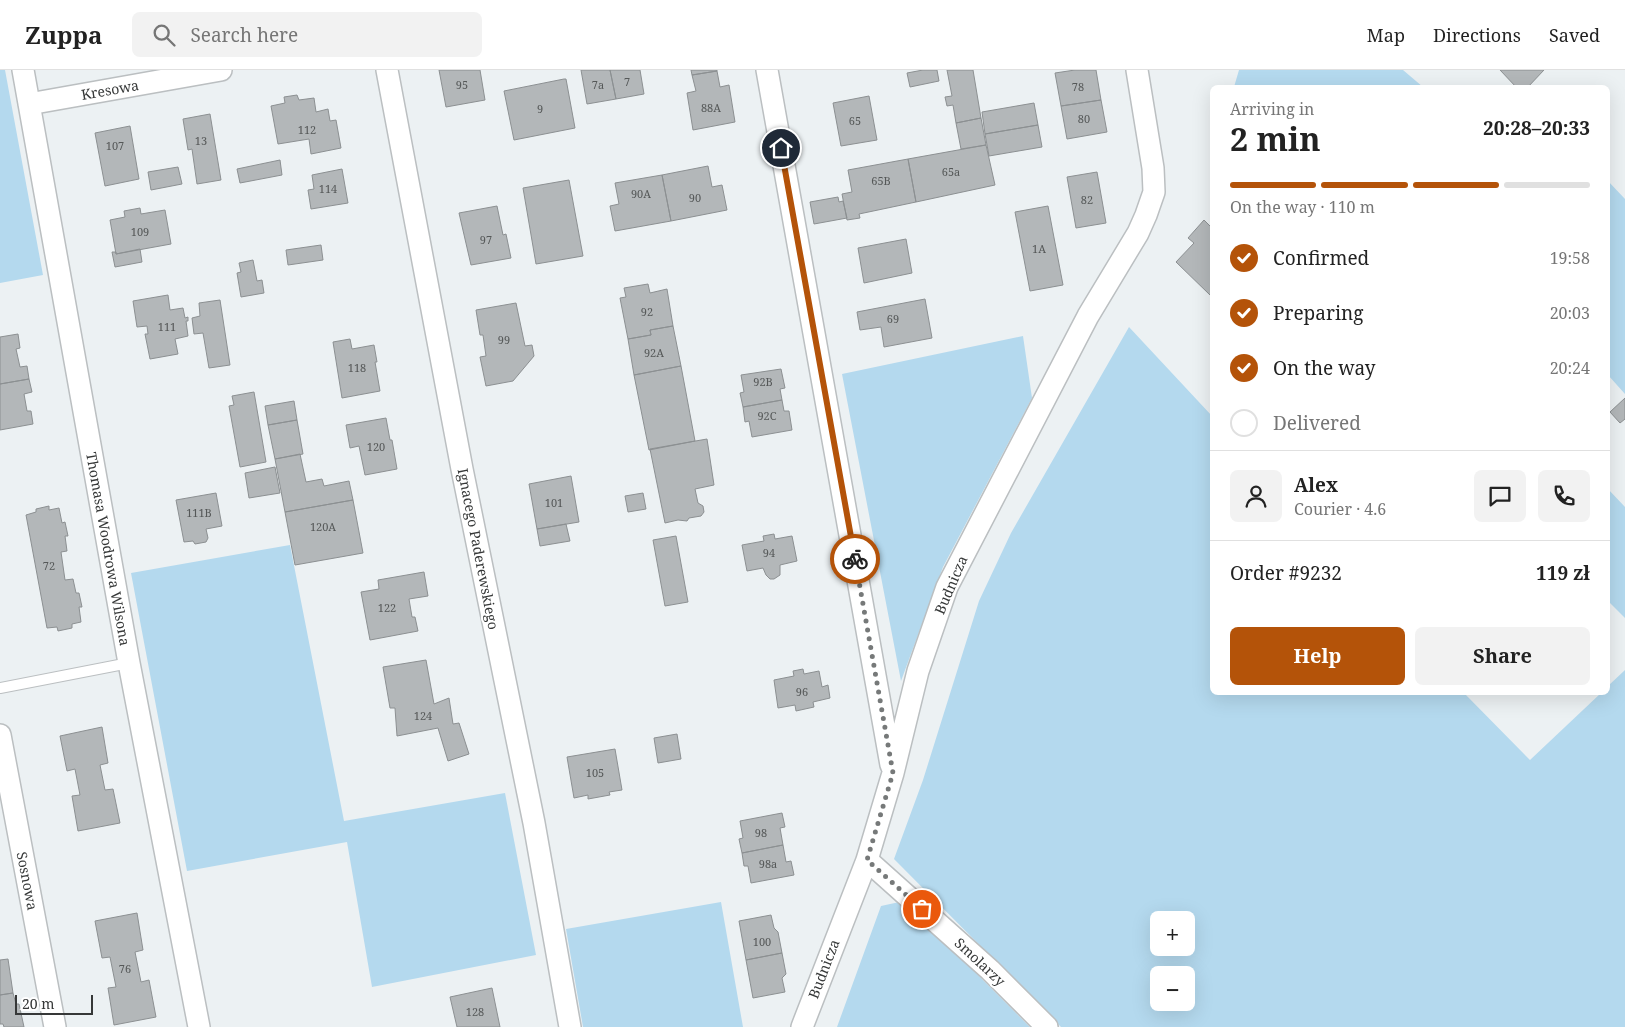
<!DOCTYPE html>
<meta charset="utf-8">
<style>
body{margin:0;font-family:"Noto Serif",serif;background:#f2f2f2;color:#222;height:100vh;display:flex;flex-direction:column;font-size:19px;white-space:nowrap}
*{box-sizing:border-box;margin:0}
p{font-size:16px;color:#767676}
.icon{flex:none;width:28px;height:28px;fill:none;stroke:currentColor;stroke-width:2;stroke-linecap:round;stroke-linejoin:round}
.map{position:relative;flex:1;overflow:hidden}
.details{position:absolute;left:1210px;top:15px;width:400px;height:610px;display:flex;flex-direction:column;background:#fff;border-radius:8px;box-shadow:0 5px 20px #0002}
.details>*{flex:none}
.controls{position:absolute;left:1150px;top:841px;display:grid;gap:10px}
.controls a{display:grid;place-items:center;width:45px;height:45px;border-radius:8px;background:#fff;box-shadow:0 5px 20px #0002;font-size:25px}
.scale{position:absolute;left:15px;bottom:12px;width:78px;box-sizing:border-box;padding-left:5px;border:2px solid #363838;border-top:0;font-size:14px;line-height:18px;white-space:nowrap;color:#363838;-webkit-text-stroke:4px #fff;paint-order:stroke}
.pin{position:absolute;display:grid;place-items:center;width:42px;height:42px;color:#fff;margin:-21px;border:2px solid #fff;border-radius:50%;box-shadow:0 1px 5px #0007}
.courier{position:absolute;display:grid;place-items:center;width:50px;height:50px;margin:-25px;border:4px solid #b45309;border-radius:50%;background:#fff;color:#222;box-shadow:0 1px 6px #0007}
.overview em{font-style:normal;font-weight:700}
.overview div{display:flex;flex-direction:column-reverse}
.overview{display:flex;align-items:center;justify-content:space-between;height:85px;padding:0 20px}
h1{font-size:32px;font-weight:700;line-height:38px}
.bar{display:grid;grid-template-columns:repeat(4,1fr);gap:8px 5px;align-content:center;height:60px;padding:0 20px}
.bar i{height:6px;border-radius:4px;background:#e0e0e0}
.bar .selected{background:#b45309}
.bar p{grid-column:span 4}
.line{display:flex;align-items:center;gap:12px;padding:0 20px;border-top:1px solid #e0e0e0}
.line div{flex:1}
.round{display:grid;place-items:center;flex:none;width:52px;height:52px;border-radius:8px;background:#f2f2f2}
ol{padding:0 20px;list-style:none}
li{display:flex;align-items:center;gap:15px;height:55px}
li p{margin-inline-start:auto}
li .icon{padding:5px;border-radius:50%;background:#b45309;color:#fff;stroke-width:4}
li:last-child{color:#767676}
li i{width:28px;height:28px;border:2px solid #e0e0e0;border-radius:50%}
.primary-button{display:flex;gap:10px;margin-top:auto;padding:10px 20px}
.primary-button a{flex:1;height:58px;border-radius:8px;background:#b45309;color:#fff;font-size:20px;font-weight:700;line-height:58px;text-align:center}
.primary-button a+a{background:#f2f2f2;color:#222}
header{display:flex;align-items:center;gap:30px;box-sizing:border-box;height:70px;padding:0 25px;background:#fff;border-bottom:1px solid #e0e0e0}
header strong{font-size:24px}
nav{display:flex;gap:28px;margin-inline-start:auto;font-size:18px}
.search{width:350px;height:45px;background:#f2f2f2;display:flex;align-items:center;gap:12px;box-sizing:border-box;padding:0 18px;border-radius:8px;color:#767676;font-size:19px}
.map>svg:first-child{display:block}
.green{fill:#b4d9ee;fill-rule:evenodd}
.building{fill:#b3b7b9;stroke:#8c9092}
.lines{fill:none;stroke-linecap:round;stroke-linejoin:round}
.lane-casing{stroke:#bbbfc1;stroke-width:12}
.street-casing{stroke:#bbbfc1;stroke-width:24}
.lane{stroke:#fff;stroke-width:10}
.street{stroke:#fff;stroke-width:21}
.done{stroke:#767979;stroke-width:5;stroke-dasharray:0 9}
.route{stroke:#b45309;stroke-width:6}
.labels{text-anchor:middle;stroke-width:4;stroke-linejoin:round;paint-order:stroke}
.number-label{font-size:11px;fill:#555858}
.street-label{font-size:14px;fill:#363838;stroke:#fff}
</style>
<header>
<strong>Zuppa</strong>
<div class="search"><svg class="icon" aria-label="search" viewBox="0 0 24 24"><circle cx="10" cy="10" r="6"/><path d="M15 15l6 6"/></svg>Search here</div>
<nav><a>Map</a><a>Directions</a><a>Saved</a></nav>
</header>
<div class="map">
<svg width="1625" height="957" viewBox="0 0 1625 957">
<rect width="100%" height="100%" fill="#ecf1f3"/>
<!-- green -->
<path class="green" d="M0,0H5L43,205L0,213Z
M1239,0H1403L1423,17H1234Z
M1608,111L1625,129V324L1608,305Z
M1129,257L1212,346V622L1464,623L1530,690L1601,623L1608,622V616L1625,600V957H1061L894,789L923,710L979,531L1011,463ZM1159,850H1186V878H1159ZM1159,905H1186V932H1159Z
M1023,266L1032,328L943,497L901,611L842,304Z
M1608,419L1625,437V548L1608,531Z
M290,475L344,751L505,723L536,885L372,917L347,772L187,801L131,503Z
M904,831L1030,957H837L881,836Z
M721,832L743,957H583L566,859Z"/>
<!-- building -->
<path class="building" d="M439,0H480L485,30L446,37Z
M581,0H610L616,29L587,34Z
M610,0H640L644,24L616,29Z
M691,0H717V1L692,5Z
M923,0H937L939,11L910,17L907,3Z
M947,0H973L981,48L956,53L953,35L947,36L945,27L952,26Z
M1075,0H1096L1101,30L1061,36L1055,3Z
M1500,0H1544L1527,18H1517Z
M717,1L720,17L729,15L735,52L693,60L687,23L696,21L692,5Z
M564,9H566L575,58L514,70L504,21Z
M297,25L299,30L314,28L316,42L328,39L330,51L336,50L341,78L311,84L309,69L278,74L271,36L285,33L284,27Z
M869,26L877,70L841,76L833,33Z
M1101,30L1107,62L1067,69L1061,36Z
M1034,33L1038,55L985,64L982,42Z
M210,44L221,110L197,114L192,79L188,80L183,49Z
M981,48L986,75L961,79L956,53Z
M1038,55L1042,77L989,86L985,64Z
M130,56L139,109L105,116L95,63Z
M986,75L995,115L916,132L908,89Z
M908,89L916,132L859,144L860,148L847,150L842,124L852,122L848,100Z
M280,90L282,105L240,113L237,99Z
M708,96L712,117L722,115L727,140L671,151L662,105Z
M178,97L182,114L151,120L148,102Z
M342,99L348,133L311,139L308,120L314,119L312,105Z
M1097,102L1106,153L1076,158L1067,107Z
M662,105L671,151L615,161L610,136L619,134L615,113Z
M569,110L583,186L536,194L523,118Z
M838,127L839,132L843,131L847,148L814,154L810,132Z
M497,136L503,165L506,164L511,188L471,195L459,143Z
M1048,136L1063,215L1030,221L1015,142Z
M140,138L141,144L165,140L171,174L116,184L110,150L125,147L124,141Z
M1204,150L1212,158V222L1210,225L1176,192L1194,173L1188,168Z
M906,169L912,203L864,213L858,178Z
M321,175L323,190L288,195L286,180Z
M140,179L142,192L115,197L112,182H116V184Z
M253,190L257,211L262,210L264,223L241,227L237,203L241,202L239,193Z
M648,214L650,223L667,219L673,256L650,260L651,265L628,269L620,228L626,227L624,218Z
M168,225L170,240L183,238L185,248L188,247V251H186L188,266L175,269L178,284L150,289L145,264H148L147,256L137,257L133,231Z
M925,229L932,268L884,277L881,257L860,260L857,242Z
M220,230L230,295L209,298L203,263L194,264L192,248L200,246L199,233Z
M516,233L525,276L532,275L534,286L513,311L486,316L480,287L486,286L483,265H480L476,240Z
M673,256L681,296L634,305L628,269L651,265L650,260Z
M18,264L20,278L16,279L20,297L27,296L29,309L0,314V267Z
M350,269L352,279L374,275L377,292H375L380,321L342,328L333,272Z
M681,296L695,371L649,380L634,305Z
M781,299L785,318L780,319L782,330L743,337L740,323L744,322L741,305Z
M29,309L32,322L24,324L27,341H31L33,354L0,360V314Z
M254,322L266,392L240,397L229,336L234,335L232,326Z
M1625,328V349L1620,353L1610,342Z
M782,330L784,341H789L792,360L752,367L749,351L745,352L743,337Z
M294,331L297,350L268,355L265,336Z
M386,348L390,370H392L397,399L365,405L359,376L350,378L346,355Z
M297,350L303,384L275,389L268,355Z
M707,369L714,415L695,419L698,433L703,436L704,442L701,446L689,448L687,451L678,450L665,453L650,379Z
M300,384L306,412L322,409L324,416L349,411L353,430L285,442L275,389Z
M275,397L280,423L249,428L245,403Z
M571,406L579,452L537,459L529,414Z
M216,423L222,456L206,459L208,468L206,472L195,474L193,471L184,472L176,430Z
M643,423L646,439L628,442L625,426Z
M353,430L363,483L295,495L285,442Z
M49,436V440L59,438L62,453L65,452L68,466H65L67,481L61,482L65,510L73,509L76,523H79L82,537H79L81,552L72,554V558L58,561L57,557L47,558L26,445L36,442V439Z
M566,454L570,471L540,476L537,459Z
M774,464L775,469L792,466L797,491L780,495V505L774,509H770L766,505L763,498L747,501L742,475L764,471L763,466Z
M676,466L688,532L665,536L653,470Z
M424,502L428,526L409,529L412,547H415L418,561L370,570L361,522L379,519L378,510Z
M426,590L434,634L449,628L453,654L459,653L469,684L448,691L438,658L397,666L395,638H390L383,597Z
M803,599L804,604L819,601L822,617L828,615L830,628L813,632L814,637L796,641L795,635L778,638L774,610L794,606L793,601Z
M102,657L108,693L100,695L105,720L113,719L120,753L78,761L72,726L80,725L75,699L67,701L60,666Z
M677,664L681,689L658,693L654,668Z
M615,679L622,720L609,722L610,725L588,729V725L574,728L567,687Z
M782,743L785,757L780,758L783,775L742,783L739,769L743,768L740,751Z
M783,775L786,792L791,791L794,805L751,813L748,796H744L742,783Z
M137,843L143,880L135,882L141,912L149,910L156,947L114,955L108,918L116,917L110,887L102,888L95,851Z
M771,845L774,858L778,862L782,883L746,890L739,851Z
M782,883L786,904L782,908L785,922L753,928L746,890Z
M8,889L13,923L0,925V890Z
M492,918L500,957H457L450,927Z
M13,923L16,934H19L24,957H4L3,954H0V925Z"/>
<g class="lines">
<!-- lane casing -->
<g class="lane-casing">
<path id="lane" d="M0,618L129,593"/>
</g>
<!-- street casing -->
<g class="street-casing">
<path id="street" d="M23,0L129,593L199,957
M387,0L462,399L534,753L570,957
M767,0L891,695
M29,34L221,0
M0,665L55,957
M867,790L990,900L1047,957
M802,957L867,790L893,703L918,601L947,517L1088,246L1138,163L1146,145L1154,122L1153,98L1137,0"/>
</g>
<!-- lane -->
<use href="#lane" class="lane"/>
<!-- street -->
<use href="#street" class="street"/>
</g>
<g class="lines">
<!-- done -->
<path class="done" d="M855,489L893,703L867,790L922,839"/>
<!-- route -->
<path class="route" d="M781,78L855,489"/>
</g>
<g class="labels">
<!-- number labels -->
<g class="number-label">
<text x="627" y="16">7</text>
<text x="462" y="19">95</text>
<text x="598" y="19">7a</text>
<text x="1078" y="21">78</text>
<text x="711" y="42">88A</text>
<text x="540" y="43">9</text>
<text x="1084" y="53">80</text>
<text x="855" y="55">65</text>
<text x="307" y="64">112</text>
<text x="201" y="75">13</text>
<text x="115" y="80">107</text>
<text x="951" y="106">65a</text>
<text x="881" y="115">65B</text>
<text x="328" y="123">114</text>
<text x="641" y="128">90A</text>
<text x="695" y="132">90</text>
<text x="1087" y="134">82</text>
<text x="140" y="166">109</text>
<text x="486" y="174">97</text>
<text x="1039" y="183">1A</text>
<text x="647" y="246">92</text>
<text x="893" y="253">69</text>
<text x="167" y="261">111</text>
<text x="504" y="274">99</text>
<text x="654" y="287">92A</text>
<text x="357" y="302">118</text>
<text x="763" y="316">92B</text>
<text x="767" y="350">92C</text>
<text x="376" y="381">120</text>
<text x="554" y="437">101</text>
<text x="199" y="447">111B</text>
<text x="323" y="461">120A</text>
<text x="769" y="487">94</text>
<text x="49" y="500">72</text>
<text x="387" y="542">122</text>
<text x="802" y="626">96</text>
<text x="423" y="650">124</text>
<text x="595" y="707">105</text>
<text x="761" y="767">98</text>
<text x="768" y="798">98a</text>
<text x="762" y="876">100</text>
<text x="125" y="903">76</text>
<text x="475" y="946">128</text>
</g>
<!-- street labels -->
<g class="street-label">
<text transform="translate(110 20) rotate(-10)" y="5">Kresowa</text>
<text transform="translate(108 479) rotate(80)" y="5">Thomasa Woodrowa Wilsona</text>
<text transform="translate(478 479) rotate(79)" y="5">Ignacego Paderewskiego</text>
<text transform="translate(951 515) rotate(-67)" y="5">Budnicza</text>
<text transform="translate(27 811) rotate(79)" y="5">Sosnowa</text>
<text transform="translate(980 892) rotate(43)" y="5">Smolarzy</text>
<text transform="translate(824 899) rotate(-69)" y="5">Budnicza</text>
</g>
</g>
</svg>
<div class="controls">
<a>+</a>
<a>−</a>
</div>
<div class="scale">20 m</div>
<div class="pin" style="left:922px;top:839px;background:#ea580c"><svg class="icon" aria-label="bag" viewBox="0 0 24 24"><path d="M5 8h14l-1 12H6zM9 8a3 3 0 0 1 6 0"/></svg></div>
<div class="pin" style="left:781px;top:78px;background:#1f2937"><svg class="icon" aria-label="home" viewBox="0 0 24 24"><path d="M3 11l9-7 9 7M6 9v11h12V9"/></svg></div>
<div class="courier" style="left:855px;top:489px"><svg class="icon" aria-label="bike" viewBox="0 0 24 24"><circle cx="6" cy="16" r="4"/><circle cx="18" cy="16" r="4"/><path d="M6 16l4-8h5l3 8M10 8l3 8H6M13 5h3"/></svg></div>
<section class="details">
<div class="overview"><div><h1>2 min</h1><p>Arriving in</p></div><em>20:28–20:33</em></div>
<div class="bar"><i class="selected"></i><i class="selected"></i><i class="selected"></i><i></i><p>On the way · 110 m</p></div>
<ol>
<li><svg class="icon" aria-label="check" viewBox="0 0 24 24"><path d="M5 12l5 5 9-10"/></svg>Confirmed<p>19:58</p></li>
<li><svg class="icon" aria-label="check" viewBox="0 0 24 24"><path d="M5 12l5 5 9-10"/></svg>Preparing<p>20:03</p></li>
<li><svg class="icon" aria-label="check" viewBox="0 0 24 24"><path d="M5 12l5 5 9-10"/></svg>On the way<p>20:24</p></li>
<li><i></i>Delivered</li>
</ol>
<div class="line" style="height:90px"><a class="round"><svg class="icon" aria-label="person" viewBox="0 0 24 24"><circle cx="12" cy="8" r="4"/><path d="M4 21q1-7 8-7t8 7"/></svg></a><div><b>Alex</b><p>Courier · 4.6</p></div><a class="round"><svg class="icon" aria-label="chat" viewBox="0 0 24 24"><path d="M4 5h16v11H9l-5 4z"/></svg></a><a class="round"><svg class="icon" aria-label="phone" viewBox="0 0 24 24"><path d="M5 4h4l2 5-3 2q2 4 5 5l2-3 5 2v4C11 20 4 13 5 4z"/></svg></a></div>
<div class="line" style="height:65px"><div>Order #9232</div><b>119 zł</b></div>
<div class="primary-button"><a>Help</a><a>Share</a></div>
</section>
</div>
